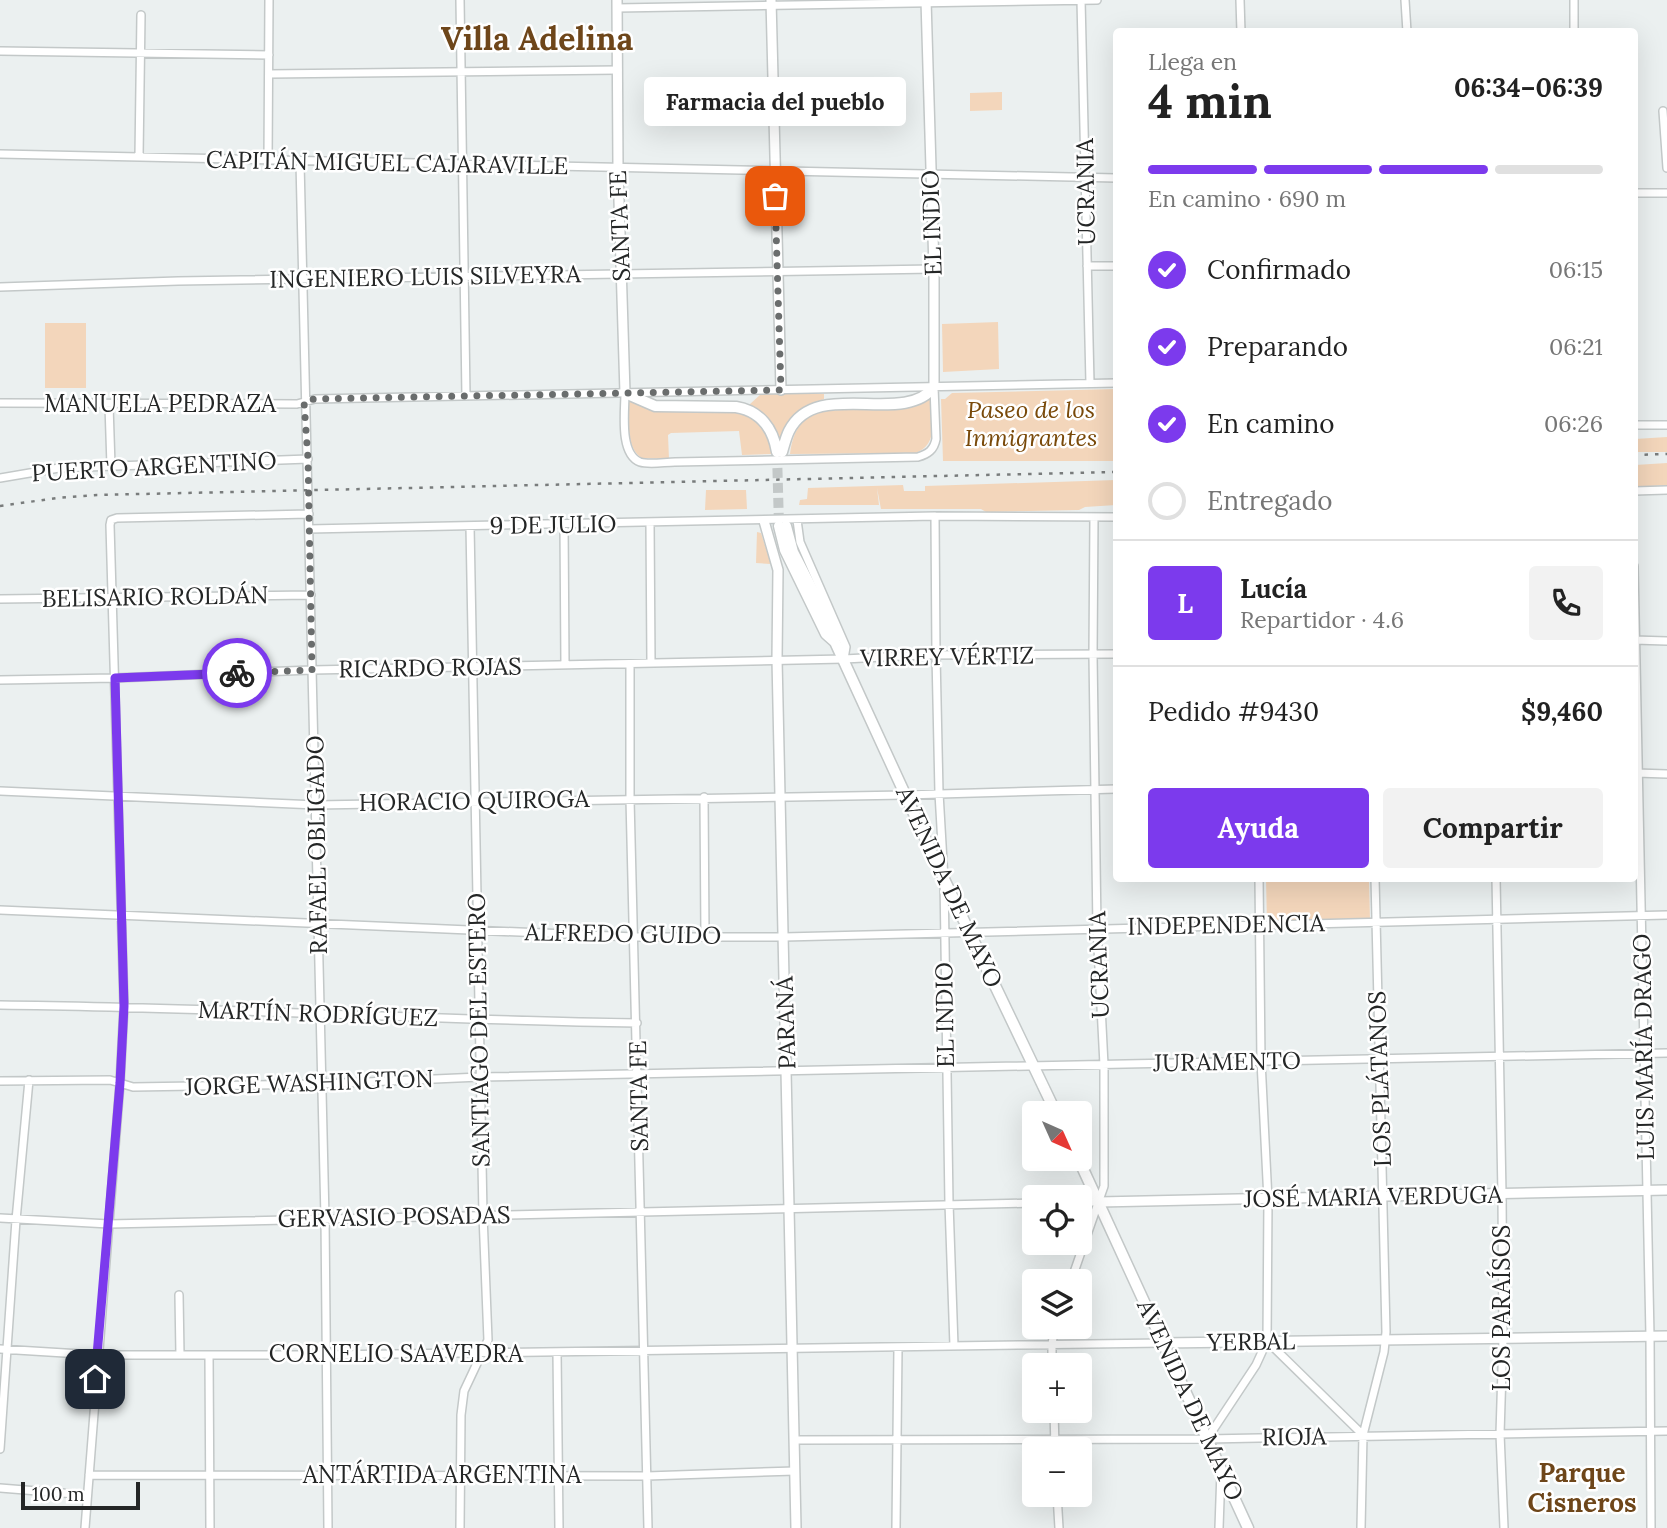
<!DOCTYPE html>
<html lang="es">
<meta charset="utf-8">
<style>
body{margin:0;font-family:Lora,serif;background:#f2f2f2;color:#222;height:100vh;display:flex;flex-direction:column;font-size:26px;white-space:nowrap}
*{box-sizing:border-box;margin:0}
p{font-size:23px;color:#767676}
.icon{flex:none;width:38px;height:38px;fill:none;stroke:currentColor;stroke-width:2;stroke-linecap:round;stroke-linejoin:round}
.map{position:relative;flex:1;overflow:hidden}
.side{position:absolute;left:1113px;top:28px;width:525px;height:854px;display:flex;flex-direction:column;background:#fff;border-radius:7px;box-shadow:0 7px 28px #0002}
.side>*{flex:none}
.needle{width:46px;rotate:135deg}
.tools{position:absolute;left:1022px;top:1101px;display:grid;gap:14px}
.tools a{display:grid;place-items:center;width:70px;height:70px;border-radius:7px;background:#fff;box-shadow:0 7px 28px #0002;font-size:35px}
.scale{position:absolute;left:21px;bottom:18px;width:119px;box-sizing:border-box;padding-left:7px;border:4px solid #242626;border-top:0;font-size:19px;line-height:24px;white-space:nowrap;color:#242626;-webkit-text-stroke:5px #fff;paint-order:stroke}
.pin{position:absolute;display:grid;place-items:center;width:60px;height:60px;color:#fff;margin:-30px;border-radius:14px;box-shadow:0 4px 10px #0006}
.courier{position:absolute;display:grid;place-items:center;width:70px;height:70px;margin:-35px;border:5px solid #7c3aed;border-radius:50%;background:#fff;color:#222;box-shadow:0 2px 9px #0007}
.bubble{position:absolute;height:49px;border-radius:7px;background:#fff;box-shadow:0 7px 28px #0002;font-size:23px;font-weight:700;line-height:49px;text-align:center}
.overview em{font-style:normal;font-weight:700}
.overview div{display:flex;flex-direction:column-reverse}
.overview{display:flex;align-items:center;justify-content:space-between;height:119px;padding:0 35px}
h1{font-size:46px;font-weight:700;line-height:52px}
.bar{display:grid;grid-template-columns:repeat(4,1fr);gap:10px 7px;align-content:center;height:84px;padding:0 35px}
.bar i{height:9px;border-radius:5px;background:#e0e0e0}
.bar .current{background:#7c3aed}
.bar p{grid-column:span 4}
.line{display:flex;align-items:center;gap:18px;padding:0 35px;border-top:2px solid #e0e0e0}
.line div{flex:1}
.round{display:grid;place-items:center;flex:none;width:74px;height:74px;border-radius:7px;background:#f2f2f2}
ol{padding:0 35px;list-style:none}
li{display:flex;align-items:center;gap:21px;height:77px}
li p{margin-inline-start:auto}
li .icon{padding:7px;border-radius:50%;background:#7c3aed;color:#fff;stroke-width:4}
li:last-child{color:#767676}
li i{width:38px;height:38px;border:4px solid #e0e0e0;border-radius:50%}
.cta{display:flex;gap:14px;margin-top:auto;padding:14px 35px}
.cta a{flex:1;height:80px;border-radius:7px;background:#7c3aed;color:#fff;font-size:28px;font-weight:700;line-height:80px;text-align:center}
.cta a+a{background:#f2f2f2;color:#222}
.map>svg:first-child{display:block}
.green{fill:#f3d6bb}
.lines{fill:none;stroke-linecap:round;stroke-linejoin:round}
.secondary-tunnel{stroke:#c3c8c8;stroke-width:10;stroke-dasharray:10 5;stroke-linecap:butt}
.minor-casing{stroke:#c3c8c8;stroke-width:10}
.tertiary-casing{stroke:#c3c8c8;stroke-width:12}
.secondary-casing{stroke:#c3c8c8;stroke-width:13}
.minor{stroke:#fff;stroke-width:7}
.tertiary{stroke:#fff;stroke-width:9}
.secondary{stroke:#fff;stroke-width:10}
.rail{stroke:#797c7c;stroke-width:2.5;stroke-dasharray:3.5 7;stroke-linecap:butt}
.done{stroke:#6a6d6d;stroke-width:7;stroke-dasharray:0 12.6}
.route{stroke:#7c3aed;stroke-width:9}
.labels{text-anchor:middle;stroke-width:5;stroke-linejoin:round;paint-order:stroke}
.street-label{font-size:24px;fill:#242626;stroke:#fff}
.park-label{font-size:24px;font-style:italic;fill:#794909;stroke:#fff}
.neighbourhood-label{font-size:26px;font-weight:bold;fill:#6e461a;stroke:#fff}
.district-label{font-size:32px;font-weight:bold;fill:#6e461a;stroke:#fff}
</style>
<div class="map">
<svg width="1667" height="1528" viewBox="0 0 1667 1528">
<rect width="100%" height="100%" fill="#ebf0f0"/>
<!-- green -->
<path class="green" d="M1002,92V110L970,111V93Z
M998,322L999,369L943,372L942,324Z
M45,323H86V388H45Z
M1116,389V461H943L941,399H945L952,393Z
M761,394H824V399L799,411L781,450L767,419L749,405Z
M931,397C932,418 939,444 916,453L790,454C793,432 799,421 819,411L910,407Z
M629,401C639,405 648,410 660,411C707,415 759,392 773,454L742,455L739,431L671,433L668,435L669,459L641,458C625,446 629,419 629,401Z
M1667,437V452H1635V439Z
M1667,463V485L1635,487V465Z
M1116,480V505L1085,507L1079,510L986,512L981,509H881L877,488L879,505H799L800,500L807,499L808,488L903,485L904,491H925V486Z
M706,490H746L747,509L705,510Z
M757,532L761,533L771,564L756,563Z
M1266,879H1369L1370,920L1267,924Z"/>
<g class="lines">
<!-- secondary-tunnel -->
<path class="secondary-tunnel" d="M777,453L779,526"/>
<!-- minor casing -->
<g class="minor-casing">
<path id="minor" d="M460,0L466,396
M1081,0L1090,383
M1240,0L1241,32
M1405,0L1407,32
M1574,0V32
M617,8L1097,0
M0,51L269,55
M269,74L618,70
M1663,111L1667,168
M0,154L1116,178
M139,156L141,15
M268,161L269,0
M300,162L325,1218L328,1528
M1634,193H1667
M1087,266H1116
M0,287L178,281L934,269
M625,393C625,411 619,454 640,462C649,465 665,462 675,462L918,457C928,454 934,450 936,439L934,387
M0,403L297,404L315,399L1116,383
M109,405L111,466
M1634,425H1667
M0,478L59,468L308,459
M1634,491L1667,490
M935,516L936,655L939,793L944,879L949,1203L954,1346
M797,520L800,542L846,647L844,659
M650,523L651,663
M564,524L565,665
M309,529L935,516L1116,517
M1634,566L1650,1336L1651,1528
M0,599L311,595
M1634,640L1667,641
M630,664V799L648,1528
M0,680L115,678L312,670L844,659L922,655L1116,654
M1636,773L1667,774
M0,791L316,805L905,795L1116,789
M704,797L705,936
M1496,878L1502,1194L1503,1338L1500,1434L1504,1528
M0,910L635,937H784L1667,915
M0,1005C212,1007 424,1020 637,1023
M0,1081L110,1080L133,1087L321,1084L480,1077L1667,1053
M1080,1202H1099
M0,1218L109,1224L1034,1203
M1071,1281L1104,1186V1065L1097,928L1093,655L1094,518
M179,1295L180,1355
M1267,1341L1363,1435
M0,1349L97,1355H326L1163,1343
M557,1352L559,1528
M209,1355L210,1528
M1052,1365V1344L1055,1326
M1054,1410L1055,1449
M1207,1439L1256,1365L1267,1341L1268,1200L1261,1061L1259,878
M795,1440L1207,1439L1667,1431
M0,1449L16,1220L29,1080
M89,1475L647,1476L795,1471
M0,1488L87,1495
M1057,1494L1059,1528
M85,1528L120,1083L124,1006L110,525L111,520L117,518L309,514
M460,1528L461,1415L464,1391L488,1340L483,1215L470,526
M896,1528L898,1348
M1219,1528L1221,1471
M1361,1528L1363,1435L1384,1352L1386,1332L1375,878"/>
</g>
<!-- tertiary casing -->
<g class="tertiary-casing">
<path id="tertiary" d="M617,0L618,168L625,393
M771,0L781,390
M926,0L934,269V387
M764,521L778,570L777,659L796,1528
M1099,1202L1667,1190
M1163,1343L1667,1336"/>
</g>
<!-- secondary casing -->
<g class="secondary-casing">
<path id="secondary" d="M625,393L655,406L736,407C760,411 773,428 777,452
M782,452C784,445 786,437 789,431C816,377 903,427 934,387
M779,526L785,550L826,634L835,642
M786,526L793,552L833,630L835,642L944,879L1056,1113
M1078,1158L1248,1528"/>
</g>
<!-- minor -->
<use href="#minor" class="minor"/>
<!-- tertiary -->
<use href="#tertiary" class="tertiary"/>
<!-- secondary -->
<use href="#secondary" class="secondary"/>
<!-- rail -->
<path class="rail" d="M1634,455L1667,454
M0,506L57,498L97,495L1116,472"/>
</g>
<g class="lines">
<!-- done -->
<path class="done" d="M237,673L312,670L308,459L304,402L314,399L781,390L775,196"/>
<!-- route -->
<path class="route" d="M95,1379L120,1083L124,1006L115,678L237,673"/>
</g>
<g class="labels">
<!-- street labels -->
<g class="street-label">
<text transform="translate(387 163) rotate(1)" y="8">CAPITÁN MIGUEL CAJARAVILLE</text>
<text transform="translate(1086 192) rotate(-91)" y="8">UCRANIA</text>
<text transform="translate(932 223) rotate(-92)" y="8">EL INDIO</text>
<text transform="translate(620 226) rotate(-92)" y="8">SANTA FE</text>
<text transform="translate(425 277) rotate(-1)" y="8">INGENIERO LUIS SILVEYRA</text>
<text x="160" y="412">MANUELA PEDRAZA</text>
<text transform="translate(154 467) rotate(-3)" y="8">PUERTO ARGENTINO</text>
<text transform="translate(553 525) rotate(-1)" y="8">9 DE JULIO</text>
<text transform="translate(155 597) rotate(-1)" y="8">BELISARIO ROLDÁN</text>
<text transform="translate(947 657) rotate(-1)" y="8">VIRREY VÉRTIZ</text>
<text transform="translate(430 668) rotate(-1)" y="8">RICARDO ROJAS</text>
<text transform="translate(474 801) rotate(-1)" y="8">HORACIO QUIROGA</text>
<text transform="translate(317 845) rotate(-91)" y="8">RAFAEL OBLIGADO</text>
<text transform="translate(949 887) rotate(65)" y="8">AVENIDA DE MAYO</text>
<text transform="translate(1226 925) rotate(-1)" y="8">INDEPENDENCIA</text>
<text transform="translate(623 934) rotate(1)" y="8">ALFREDO GUIDO</text>
<text transform="translate(1099 965) rotate(-92)" y="8">UCRANIA</text>
<text transform="translate(318 1014) rotate(2)" y="8">MARTÍN RODRÍGUEZ</text>
<text transform="translate(945 1015) rotate(-91)" y="8">EL INDIO</text>
<text transform="translate(786 1023) rotate(-92)" y="8">PARANÁ</text>
<text transform="translate(479 1030) rotate(-91)" y="8">SANTIAGO DEL ESTERO</text>
<text transform="translate(1644 1047) rotate(-91)" y="8">LUIS MARÍA DRAGO</text>
<text transform="translate(1227 1062) rotate(-1)" y="8">JURAMENTO</text>
<text transform="translate(1380 1079) rotate(-92)" y="8">LOS PLÁTANOS</text>
<text transform="translate(309 1083) rotate(-2)" y="8">JORGE WASHINGTON</text>
<text transform="translate(639 1096) rotate(-91)" y="8">SANTA FE</text>
<text transform="translate(1373 1197) rotate(-1)" y="8">JOSÉ MARIA VERDUGA</text>
<text transform="translate(394 1217) rotate(-1)" y="8">GERVASIO POSADAS</text>
<text transform="translate(1502 1308) rotate(-90)" y="8">LOS PARAÍSOS</text>
<text transform="translate(1251 1342) rotate(-1)" y="8">YERBAL</text>
<text x="396" y="1362">CORNELIO SAAVEDRA</text>
<text transform="translate(1190 1400) rotate(65)" y="8">AVENIDA DE MAYO</text>
<text transform="translate(1294 1437) rotate(-1)" y="8">RIOJA</text>
<text x="442" y="1483">ANTÁRTIDA ARGENTINA</text>
</g>
<!-- park labels -->
<g class="park-label">
<text x="1031" y="418">Paseo de los<tspan x="1031" dy="28">Inmigrantes</tspan></text>
</g>
<!-- neighbourhood labels -->
<g class="neighbourhood-label">
<text x="1582" y="1482">Parque<tspan x="1582" dy="30">Cisneros</tspan></text>
</g>
<!-- district labels -->
<g class="district-label">
<text x="537" y="50">Villa Adelina</text>
</g>
</g>
</svg>
<div class="tools">
<a><svg class="needle" viewBox="-14 -14 28 28"><path d="M0-13l5 13h-10z" fill="#e53935"/><path d="M0 13l5-13h-10z" fill="#767676"/></svg></a>
<a><svg class="icon" aria-label="locate" viewBox="0 0 24 24"><circle cx="12" cy="12" r="6"/><path d="M12 2v4M12 18v4M2 12h4M18 12h4"/></svg></a>
<a><svg class="icon" aria-label="layers" viewBox="0 0 24 24"><path d="M12 4l9 5-9 5-9-5zM3 14l9 5 9-5"/></svg></a>
<a>+</a>
<a>−</a>
</div>
<div class="scale">100 m</div>
<div class="pin" style="left:775px;top:196px;background:#ea580c"><svg class="icon" aria-label="bag" viewBox="0 0 24 24"><path d="M5 8h14l-1 12H6zM9 8a3 3 0 0 1 6 0"/></svg></div>
<div class="pin" style="left:95px;top:1379px;background:#1f2937"><svg class="icon" aria-label="home" viewBox="0 0 24 24"><path d="M3 11l9-7 9 7M6 9v11h12V9"/></svg></div>
<div class="courier" style="left:237px;top:673px"><svg class="icon" aria-label="bike" viewBox="0 0 24 24"><circle cx="6" cy="16" r="4"/><circle cx="18" cy="16" r="4"/><path d="M6 16l4-8h5l3 8M10 8l3 8H6M13 5h3"/></svg></div>
<div class="bubble" style="left:644px;top:77px;width:262px">Farmacia del pueblo</div>
<section class="side">
<div class="overview"><div><h1>4 min</h1><p>Llega en</p></div><em>06:34–06:39</em></div>
<div class="bar"><i class="current"></i><i class="current"></i><i class="current"></i><i></i><p>En camino · 690 m</p></div>
<ol>
<li><svg class="icon" aria-label="check" viewBox="0 0 24 24"><path d="M5 12l5 5 9-10"/></svg>Confirmado<p>06:15</p></li>
<li><svg class="icon" aria-label="check" viewBox="0 0 24 24"><path d="M5 12l5 5 9-10"/></svg>Preparando<p>06:21</p></li>
<li><svg class="icon" aria-label="check" viewBox="0 0 24 24"><path d="M5 12l5 5 9-10"/></svg>En camino<p>06:26</p></li>
<li><i></i>Entregado</li>
</ol>
<div class="line" style="height:126px"><b class="round" style="background:#7c3aed;color:#fff">L</b><div><b>Lucía</b><p>Repartidor · 4.6</p></div><a class="round"><svg class="icon" aria-label="phone" viewBox="0 0 24 24"><path d="M5 4h4l2 5-3 2q2 4 5 5l2-3 5 2v4C11 20 4 13 5 4z"/></svg></a></div>
<div class="line" style="height:91px"><div>Pedido #9430</div><b>$9,460</b></div>
<div class="cta"><a>Ayuda</a><a>Compartir</a></div>
</section>
</div>
